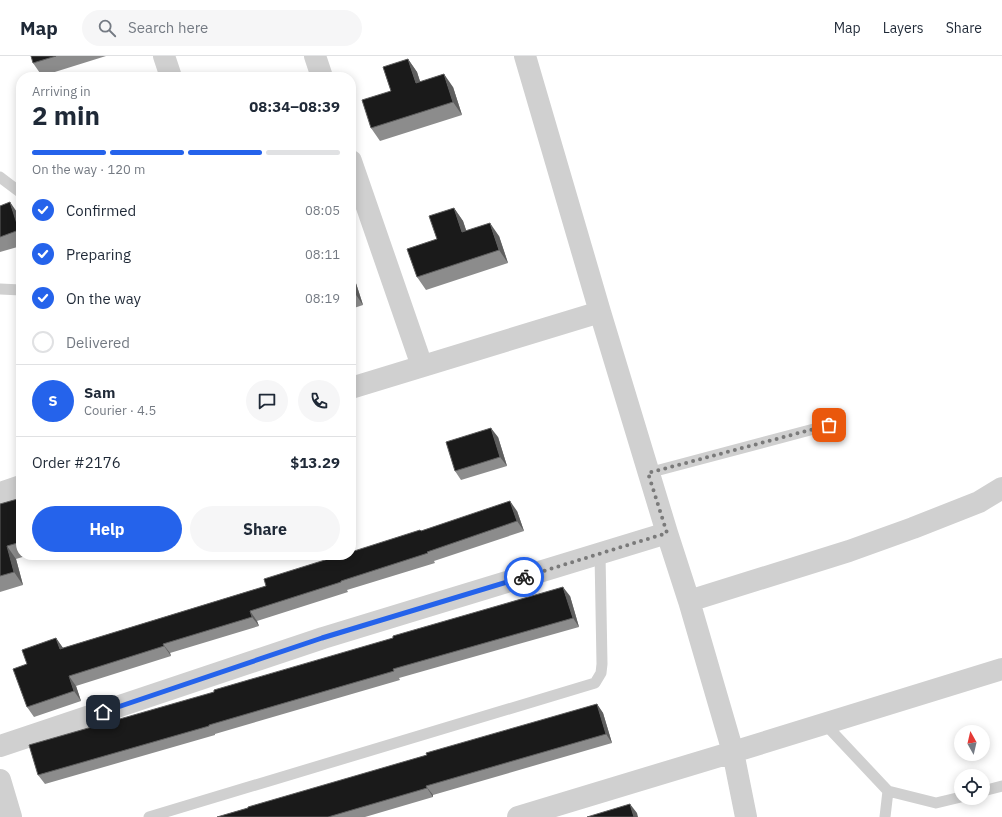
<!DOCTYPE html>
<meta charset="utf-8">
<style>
body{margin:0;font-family:"IBM Plex Sans",sans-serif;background:#f6f6f7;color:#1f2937;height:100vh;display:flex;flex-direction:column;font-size:15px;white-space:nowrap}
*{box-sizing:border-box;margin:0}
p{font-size:13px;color:#747a83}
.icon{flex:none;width:22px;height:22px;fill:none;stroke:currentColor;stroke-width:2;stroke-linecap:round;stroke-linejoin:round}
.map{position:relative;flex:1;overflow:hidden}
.details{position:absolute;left:16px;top:16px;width:340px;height:488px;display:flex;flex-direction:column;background:#fff;border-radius:16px;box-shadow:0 2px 10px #0003}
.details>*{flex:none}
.needle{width:26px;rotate:352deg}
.controls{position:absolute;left:954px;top:669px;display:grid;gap:8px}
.controls a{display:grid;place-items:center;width:36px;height:36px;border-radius:50%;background:#fff;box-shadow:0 2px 10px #0003;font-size:20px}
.pin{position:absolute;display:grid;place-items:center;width:34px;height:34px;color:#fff;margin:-17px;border-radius:8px;box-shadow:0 2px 6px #0006}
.courier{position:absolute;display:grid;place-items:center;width:40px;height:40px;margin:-20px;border:3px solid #2563eb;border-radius:50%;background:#fff;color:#222;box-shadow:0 1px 5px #0007}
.overview em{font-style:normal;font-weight:700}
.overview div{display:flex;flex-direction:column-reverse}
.overview{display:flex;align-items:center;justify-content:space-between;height:68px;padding:0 16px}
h1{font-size:26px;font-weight:700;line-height:30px}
.bar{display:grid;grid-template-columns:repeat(4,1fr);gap:6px 4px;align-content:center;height:48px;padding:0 16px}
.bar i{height:5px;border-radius:3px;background:#e0e1e3}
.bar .selected{background:#2563eb}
.bar p{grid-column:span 4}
.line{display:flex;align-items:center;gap:10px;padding:0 16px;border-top:1px solid #e0e1e3}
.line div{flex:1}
.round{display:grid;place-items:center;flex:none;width:42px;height:42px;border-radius:21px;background:#f6f6f7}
ol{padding:0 16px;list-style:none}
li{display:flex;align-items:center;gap:12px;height:44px}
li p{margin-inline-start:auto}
li .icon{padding:4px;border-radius:50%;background:#2563eb;color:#fff;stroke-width:4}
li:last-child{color:#747a83}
li i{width:22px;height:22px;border:2px solid #e0e1e3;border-radius:50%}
.primary-button{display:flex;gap:8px;margin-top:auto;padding:8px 16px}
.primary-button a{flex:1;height:46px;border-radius:24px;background:#2563eb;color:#fff;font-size:16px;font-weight:700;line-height:46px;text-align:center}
.primary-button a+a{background:#f6f6f7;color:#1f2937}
header{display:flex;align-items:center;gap:24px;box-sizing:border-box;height:56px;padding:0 20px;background:#fff;border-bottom:1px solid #e0e1e3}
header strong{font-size:19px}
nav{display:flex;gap:22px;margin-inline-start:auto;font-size:14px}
.search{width:280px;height:36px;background:#f6f6f7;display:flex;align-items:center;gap:10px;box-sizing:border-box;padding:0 14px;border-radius:22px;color:#747a83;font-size:15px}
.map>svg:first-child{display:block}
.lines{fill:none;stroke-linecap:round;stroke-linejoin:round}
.service{stroke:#d0d0d0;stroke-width:11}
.minor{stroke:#d0d0d0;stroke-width:22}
.wall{fill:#8c8c8c}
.shaded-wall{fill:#5f5f5f}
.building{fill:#1a1a1a;stroke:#5f5f5f}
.done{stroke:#7a7a7a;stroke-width:4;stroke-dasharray:0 7.2}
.route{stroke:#2563eb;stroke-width:5}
</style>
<header>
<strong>Map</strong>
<div class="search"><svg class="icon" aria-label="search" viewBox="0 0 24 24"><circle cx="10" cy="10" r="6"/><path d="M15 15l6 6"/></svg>Search here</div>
<nav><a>Map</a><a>Layers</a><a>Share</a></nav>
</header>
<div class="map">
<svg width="1002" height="761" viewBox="0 0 1002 761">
<rect width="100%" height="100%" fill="#fff"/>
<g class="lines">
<!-- service -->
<path class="service" d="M0,121L21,137
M0,233L21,234
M648,417L829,369
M825,668L888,735L936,747L961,741
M983,735L1002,730
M149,761L595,627L601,617L602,608L600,498
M885,761L888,735"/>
<!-- minor -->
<path class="minor" d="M164,0L171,21
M315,0L322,21
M525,0L600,256L667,477L689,545L733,696L746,761
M351,105L422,310
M351,332L600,256
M0,437L21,430
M689,545L849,495L913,472L979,446L1002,432
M0,690L323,582L667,477
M0,724L11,761
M518,761L733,696L1002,613"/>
</g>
<!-- wall -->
<path class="wall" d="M31,0H106L42,20L33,7Z
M408,3L417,16L420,26L453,31L462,59L380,85L371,72Z
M0,150L19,159L21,166V190L0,196Z
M454,152L463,165L466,174L499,180L508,207L426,234L417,221Z
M351,216L354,221L363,249L351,253Z
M498,381L507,410L461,424L455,415Z
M21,442V499H29L16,503L23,529L0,536V448Z
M517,455L524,475L434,505L435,507L347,534L348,536L257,565L259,570L170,597L171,600L76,630L81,645L34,661L27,651V608L56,582L63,592L266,530L421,475Z
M570,540L579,571L399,622L400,624L215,678V679L45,728L38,719Z
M597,648L603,657L612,687L433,739V741L365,761H217L427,699Z"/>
<!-- shaded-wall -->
<path class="shaded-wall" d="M408,3L417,16L425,40L416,27Z
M444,18L453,31L462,59L453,46Z
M10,146L19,159L21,166V177L19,174Z
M454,152L463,165L471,189L462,176Z
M490,167L499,180L508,207L499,194Z
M351,216L354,221L363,249L354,236L351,226Z
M491,372L498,381L507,410L500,401Z
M510,445L517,455L524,475L517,465Z
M7,490L16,503L23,529L14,516Z
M563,531L570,540L579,571L573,562Z
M250,555L257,565L259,570L252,561Z
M56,582L63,592L67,603L60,593Z
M163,588L170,597L171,600L164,590Z
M69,620L76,630L81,645L74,635Z
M597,648L603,657L612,687L606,678Z
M426,730L433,739V741L427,732Z
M630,748L637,757L638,761H634Z"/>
<!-- building -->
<path class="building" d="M31,0H56L33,7Z
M408,3L416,27L444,18L453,46L371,72L362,44L391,35L383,11Z
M10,146L19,174L0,181V150Z
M454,152L462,176L490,167L499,194L417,221L407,193L437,183L429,160Z
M351,226L354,236L351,237Z
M491,372L500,401L455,415L446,386Z
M21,442V486L7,490L14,516L0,520V448Z
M510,445L517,465L427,496L428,497L341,525V526L250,555L252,561L163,588L164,590L69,620L74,635L27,651L13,613L27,608L22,594L56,582L60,593L266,530L264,523L341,499H351V496L420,474L421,475Z
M563,531L573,562L393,613L394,615L209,669V670L38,719L29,689L214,636V634L393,582V580Z
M597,648L606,678L426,730L427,732L328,761H217L248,752V751L427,699L426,697Z
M630,748L634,761H587Z"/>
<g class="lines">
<!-- done -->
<path class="done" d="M524,521L667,477L648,417L829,369"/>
<!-- route -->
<path class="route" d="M103,656L322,582L524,521"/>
</g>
</svg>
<div class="controls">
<a><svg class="needle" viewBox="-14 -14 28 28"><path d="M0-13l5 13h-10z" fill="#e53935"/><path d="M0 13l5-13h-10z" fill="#747a83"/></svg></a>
<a><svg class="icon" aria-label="locate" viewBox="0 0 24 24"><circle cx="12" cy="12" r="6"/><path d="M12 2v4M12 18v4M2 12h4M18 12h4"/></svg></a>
</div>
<div class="pin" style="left:829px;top:369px;background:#ea580c"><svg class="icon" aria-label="bag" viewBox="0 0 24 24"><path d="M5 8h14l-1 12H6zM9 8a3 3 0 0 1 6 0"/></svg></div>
<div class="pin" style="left:103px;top:656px;background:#1f2937"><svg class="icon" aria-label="home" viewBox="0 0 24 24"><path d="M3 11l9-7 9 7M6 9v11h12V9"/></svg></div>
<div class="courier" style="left:524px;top:521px"><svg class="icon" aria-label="bike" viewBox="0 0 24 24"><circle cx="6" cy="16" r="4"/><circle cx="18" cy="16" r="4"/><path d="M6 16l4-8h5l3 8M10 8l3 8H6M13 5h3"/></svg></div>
<section class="details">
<div class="overview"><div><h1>2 min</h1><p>Arriving in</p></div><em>08:34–08:39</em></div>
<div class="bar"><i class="selected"></i><i class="selected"></i><i class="selected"></i><i></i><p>On the way · 120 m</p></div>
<ol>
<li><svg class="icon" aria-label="check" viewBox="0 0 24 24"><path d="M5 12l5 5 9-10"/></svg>Confirmed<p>08:05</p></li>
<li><svg class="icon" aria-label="check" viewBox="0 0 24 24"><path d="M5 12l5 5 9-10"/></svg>Preparing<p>08:11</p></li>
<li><svg class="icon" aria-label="check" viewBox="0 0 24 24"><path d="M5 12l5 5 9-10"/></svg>On the way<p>08:19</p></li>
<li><i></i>Delivered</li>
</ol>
<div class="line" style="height:72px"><b class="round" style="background:#2563eb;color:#fff">S</b><div><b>Sam</b><p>Courier · 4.5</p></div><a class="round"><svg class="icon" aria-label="chat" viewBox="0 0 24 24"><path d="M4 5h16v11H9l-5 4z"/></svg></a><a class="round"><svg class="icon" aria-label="phone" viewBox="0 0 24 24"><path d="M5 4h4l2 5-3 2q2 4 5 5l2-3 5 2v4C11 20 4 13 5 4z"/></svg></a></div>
<div class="line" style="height:52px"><div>Order #2176</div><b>$13.29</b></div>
<div class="primary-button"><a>Help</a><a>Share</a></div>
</section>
</div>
